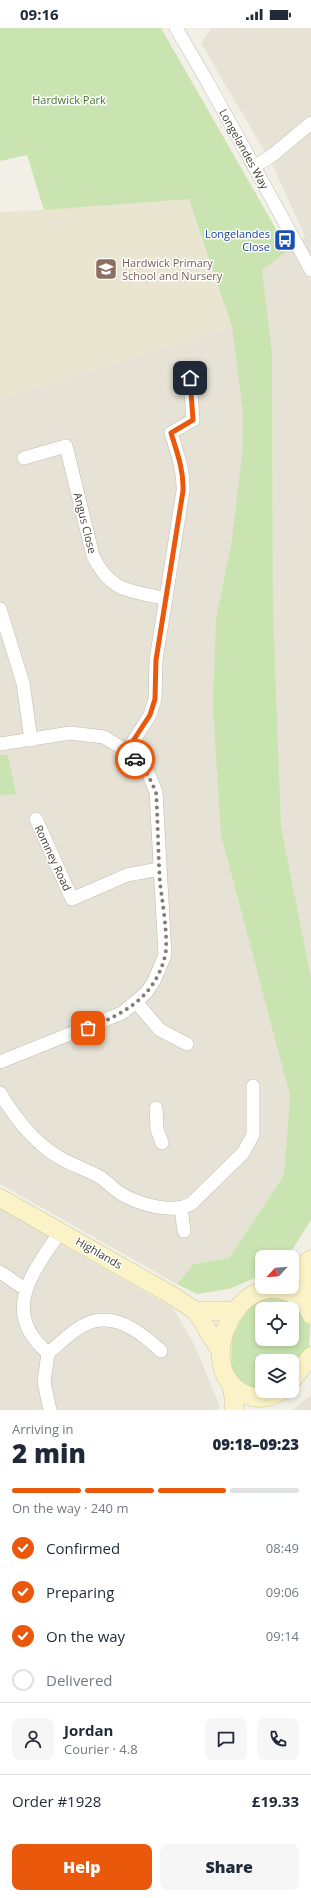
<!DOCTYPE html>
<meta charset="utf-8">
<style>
body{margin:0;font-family:"Open Sans",sans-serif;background:#f6f6f7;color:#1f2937;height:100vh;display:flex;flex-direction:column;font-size:15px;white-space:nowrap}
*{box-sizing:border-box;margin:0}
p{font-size:13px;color:#747a83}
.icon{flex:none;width:22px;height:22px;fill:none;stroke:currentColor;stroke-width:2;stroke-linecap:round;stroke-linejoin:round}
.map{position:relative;height:1382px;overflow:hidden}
.details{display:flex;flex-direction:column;background:#fff;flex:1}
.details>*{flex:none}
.needle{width:26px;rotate:244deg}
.controls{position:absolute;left:255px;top:1222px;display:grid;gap:8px}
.controls a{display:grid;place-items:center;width:44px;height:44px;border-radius:8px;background:#fff;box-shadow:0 2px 6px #0003;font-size:20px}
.pin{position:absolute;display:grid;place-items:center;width:34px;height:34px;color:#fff;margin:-17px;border-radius:8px;box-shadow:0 2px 6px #0006}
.courier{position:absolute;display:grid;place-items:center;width:40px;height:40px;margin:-20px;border:3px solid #ea580c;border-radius:50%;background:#fff;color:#222;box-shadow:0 1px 5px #0007}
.overview em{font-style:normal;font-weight:800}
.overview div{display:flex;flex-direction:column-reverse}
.overview{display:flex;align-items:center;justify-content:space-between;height:68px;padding:0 12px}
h1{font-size:26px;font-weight:800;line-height:30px}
.bar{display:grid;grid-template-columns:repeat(4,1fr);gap:6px 4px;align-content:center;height:48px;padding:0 12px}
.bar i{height:5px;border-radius:3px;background:#e0e1e3}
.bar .active{background:#ea580c}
.bar p{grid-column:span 4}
.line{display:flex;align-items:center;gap:10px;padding:0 12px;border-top:1px solid #e0e1e3}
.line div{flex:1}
.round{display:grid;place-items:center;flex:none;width:42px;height:42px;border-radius:8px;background:#f6f6f7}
ol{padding:0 12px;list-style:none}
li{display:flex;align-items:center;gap:12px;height:44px}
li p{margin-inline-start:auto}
li .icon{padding:4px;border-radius:50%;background:#ea580c;color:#fff;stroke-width:4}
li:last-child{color:#747a83}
li i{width:22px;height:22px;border:2px solid #e0e1e3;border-radius:50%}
.primary-button{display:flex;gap:8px;margin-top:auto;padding:8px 12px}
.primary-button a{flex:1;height:46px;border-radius:8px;background:#ea580c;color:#fff;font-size:16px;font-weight:800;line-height:46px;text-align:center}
.primary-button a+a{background:#f6f6f7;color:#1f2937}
.status{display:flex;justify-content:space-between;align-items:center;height:28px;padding:0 20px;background:#fff;direction:ltr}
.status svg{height:11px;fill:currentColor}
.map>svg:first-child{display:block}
.residential{fill:#e6e2d5}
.education{fill:#eae5d1}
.green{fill:#c9e4b1;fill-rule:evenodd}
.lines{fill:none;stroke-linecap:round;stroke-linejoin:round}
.street-casing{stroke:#c0bbac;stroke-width:14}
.secondary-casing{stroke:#cfc598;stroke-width:19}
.street{stroke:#fff;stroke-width:13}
.secondary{stroke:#fbf3c7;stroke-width:18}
.done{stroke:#817d74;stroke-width:4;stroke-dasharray:0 7.2}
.route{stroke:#ea580c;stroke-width:5}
.labels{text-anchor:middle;stroke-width:3;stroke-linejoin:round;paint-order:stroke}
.park-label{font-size:11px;fill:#42722d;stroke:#fff}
.street-label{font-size:11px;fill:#444036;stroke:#fff}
.transit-label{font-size:11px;fill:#164399;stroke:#fff;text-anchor:end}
.education-label{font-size:11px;fill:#785e54;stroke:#fff;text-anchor:start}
</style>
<div class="status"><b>09:16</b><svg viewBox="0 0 49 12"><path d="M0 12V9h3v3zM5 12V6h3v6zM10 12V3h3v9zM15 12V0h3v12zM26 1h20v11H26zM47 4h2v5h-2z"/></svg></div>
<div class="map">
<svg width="311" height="1382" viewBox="0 0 311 1382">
<rect width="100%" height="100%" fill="#f2efe6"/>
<!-- residential -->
<path class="residential" d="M211,0H311V950L281,798L273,578L272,324L262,241L305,208L272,136L201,15Z
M232,299L243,386L242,427L231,517L216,590L221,807L290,1068L284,1147L229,1230L194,1236L177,1256L0,1156V371Z
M0,1181L173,1280L195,1318L220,1379L218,1382H0Z
M311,1367V1382H292Z"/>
<!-- education -->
<path class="education" d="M189,170L232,299L0,371V184L44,182Z"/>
<!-- green -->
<path class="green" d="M0,0H161L288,222L262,242L272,324L273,578L281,798L311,950V1192L290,1225L285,1229H262V1247L229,1261L197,1266L177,1256L194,1236L229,1230L284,1147L290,1068L221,807L213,681L216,590L231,517L242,427L243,386L232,299L189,171L44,182L27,127L0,133Z
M0,727H8L16,766L0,767Z
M268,1269L297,1275L310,1296L309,1319L292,1345V1333H262V1362L255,1363L240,1355L231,1339L232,1310L247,1281ZM262,1281H292V1311H262Z"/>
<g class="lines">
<!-- street casing -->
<g class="street-casing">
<path id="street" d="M176,0L207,53L311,242
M254,139L274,126L311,95
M24,430L66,418L93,528C111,565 130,562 166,571
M0,581L23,655L31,712
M0,716L70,705L104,709L127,723L140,736L149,747L156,764L165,927L154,953L146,965L122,985L0,1034
M127,723L150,687L155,671L156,632L183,463C184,443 177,424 171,405L193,392L190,350
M36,791L72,871L127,847L159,841
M136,974L160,1002L187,1016
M0,1065C11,1083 25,1103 42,1117C58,1132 79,1138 98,1148C106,1152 112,1160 120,1165C137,1176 174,1187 192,1175L243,1125L253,1107V1058
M156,1080L157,1101L162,1115
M181,1180L184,1203
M0,1244L22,1259
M48,1325C59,1316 70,1305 82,1298C111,1281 140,1303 161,1323
M50,1382L44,1354L48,1325C0,1285 32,1245 60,1204"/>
</g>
<!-- secondary casing -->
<g class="secondary-casing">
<path id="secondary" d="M0,1170L173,1268L196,1283L221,1324
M292,1248L311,1231
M308,1279V1258L311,1241
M196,1283H234
M292,1352L311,1328
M231,1357L234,1371V1382
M281,1363C268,1372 254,1372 241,1364C194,1337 237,1242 289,1264C300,1269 307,1276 311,1287"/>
</g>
<!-- street -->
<use href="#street" class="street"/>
<!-- secondary -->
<use href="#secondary" class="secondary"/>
</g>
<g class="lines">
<!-- done -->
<path class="done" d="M88,1000C124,986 155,969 165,928C169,913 162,872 160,855C158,825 158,794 156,764L148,747L135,731"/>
<!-- route -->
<path class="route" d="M135,731L127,722L150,687L155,671L156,632L183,463C184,443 177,424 171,405L193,392L190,350"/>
</g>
<!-- icons -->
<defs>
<g id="bus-square" transform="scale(1.15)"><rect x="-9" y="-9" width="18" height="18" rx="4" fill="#1a4fb4" stroke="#fff"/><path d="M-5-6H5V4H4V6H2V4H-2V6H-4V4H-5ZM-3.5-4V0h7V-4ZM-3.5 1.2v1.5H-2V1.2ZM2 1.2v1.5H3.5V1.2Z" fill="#fff"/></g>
<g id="school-square" transform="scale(1.15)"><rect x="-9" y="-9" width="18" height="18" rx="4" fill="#8d6e63" stroke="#fff"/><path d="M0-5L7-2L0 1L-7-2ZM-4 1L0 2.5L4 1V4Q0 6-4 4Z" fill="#fff"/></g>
</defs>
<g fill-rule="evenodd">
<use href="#bus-square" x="285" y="212"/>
<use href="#school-square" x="106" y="241"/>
</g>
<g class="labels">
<!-- park labels -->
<g class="park-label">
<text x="69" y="76">Hardwick Park</text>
</g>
<!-- street labels -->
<g class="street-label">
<text transform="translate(244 121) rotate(61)" y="4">Longelandes Way</text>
<text transform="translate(85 495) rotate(76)" y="4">Angus Close</text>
<text transform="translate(53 830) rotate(65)" y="4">Romney Road</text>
<text transform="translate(99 1225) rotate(30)" y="4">Highlands</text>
</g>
<!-- transit labels -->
<g class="transit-label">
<text x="270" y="210">Longelandes<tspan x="270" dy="13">Close</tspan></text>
</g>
<!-- education labels -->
<g class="education-label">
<text x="122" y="239">Hardwick Primary<tspan x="122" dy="13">School and Nursery</tspan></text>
</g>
</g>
</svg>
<div class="controls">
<a><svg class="needle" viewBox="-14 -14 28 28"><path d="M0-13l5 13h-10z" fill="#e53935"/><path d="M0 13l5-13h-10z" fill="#747a83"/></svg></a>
<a><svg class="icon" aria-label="locate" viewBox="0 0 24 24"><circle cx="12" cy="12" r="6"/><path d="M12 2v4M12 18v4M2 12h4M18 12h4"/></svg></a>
<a><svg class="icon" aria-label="layers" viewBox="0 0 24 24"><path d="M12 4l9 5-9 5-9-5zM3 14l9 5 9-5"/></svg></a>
</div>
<div class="pin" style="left:88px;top:1000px;background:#ea580c"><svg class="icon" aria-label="bag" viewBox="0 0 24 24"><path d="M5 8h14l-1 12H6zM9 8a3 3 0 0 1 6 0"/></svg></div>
<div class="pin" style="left:190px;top:350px;background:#1f2937"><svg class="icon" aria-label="home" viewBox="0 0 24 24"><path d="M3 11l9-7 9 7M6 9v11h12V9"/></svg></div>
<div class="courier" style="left:135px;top:731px"><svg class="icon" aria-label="car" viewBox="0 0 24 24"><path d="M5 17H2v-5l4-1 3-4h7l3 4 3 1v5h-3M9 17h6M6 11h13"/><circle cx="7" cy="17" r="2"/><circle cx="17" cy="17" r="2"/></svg></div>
</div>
<section class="details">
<div class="overview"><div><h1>2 min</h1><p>Arriving in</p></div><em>09:18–09:23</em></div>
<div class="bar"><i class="active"></i><i class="active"></i><i class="active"></i><i></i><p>On the way · 240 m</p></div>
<ol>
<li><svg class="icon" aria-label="check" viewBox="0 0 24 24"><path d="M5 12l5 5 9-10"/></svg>Confirmed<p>08:49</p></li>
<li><svg class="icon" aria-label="check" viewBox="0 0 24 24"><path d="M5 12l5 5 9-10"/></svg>Preparing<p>09:06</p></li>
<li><svg class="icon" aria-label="check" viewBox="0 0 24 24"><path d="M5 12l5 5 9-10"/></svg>On the way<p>09:14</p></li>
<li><i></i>Delivered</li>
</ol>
<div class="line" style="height:72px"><a class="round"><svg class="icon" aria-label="person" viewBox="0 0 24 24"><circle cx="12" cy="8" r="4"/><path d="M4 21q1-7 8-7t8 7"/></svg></a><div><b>Jordan</b><p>Courier · 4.8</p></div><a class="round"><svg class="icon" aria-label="chat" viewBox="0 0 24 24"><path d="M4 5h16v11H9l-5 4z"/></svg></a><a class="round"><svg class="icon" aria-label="phone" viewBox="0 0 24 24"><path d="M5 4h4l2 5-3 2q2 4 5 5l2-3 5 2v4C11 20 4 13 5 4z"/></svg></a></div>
<div class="line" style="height:52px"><div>Order #1928</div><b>£19.33</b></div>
<div class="primary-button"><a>Help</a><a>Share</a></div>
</section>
